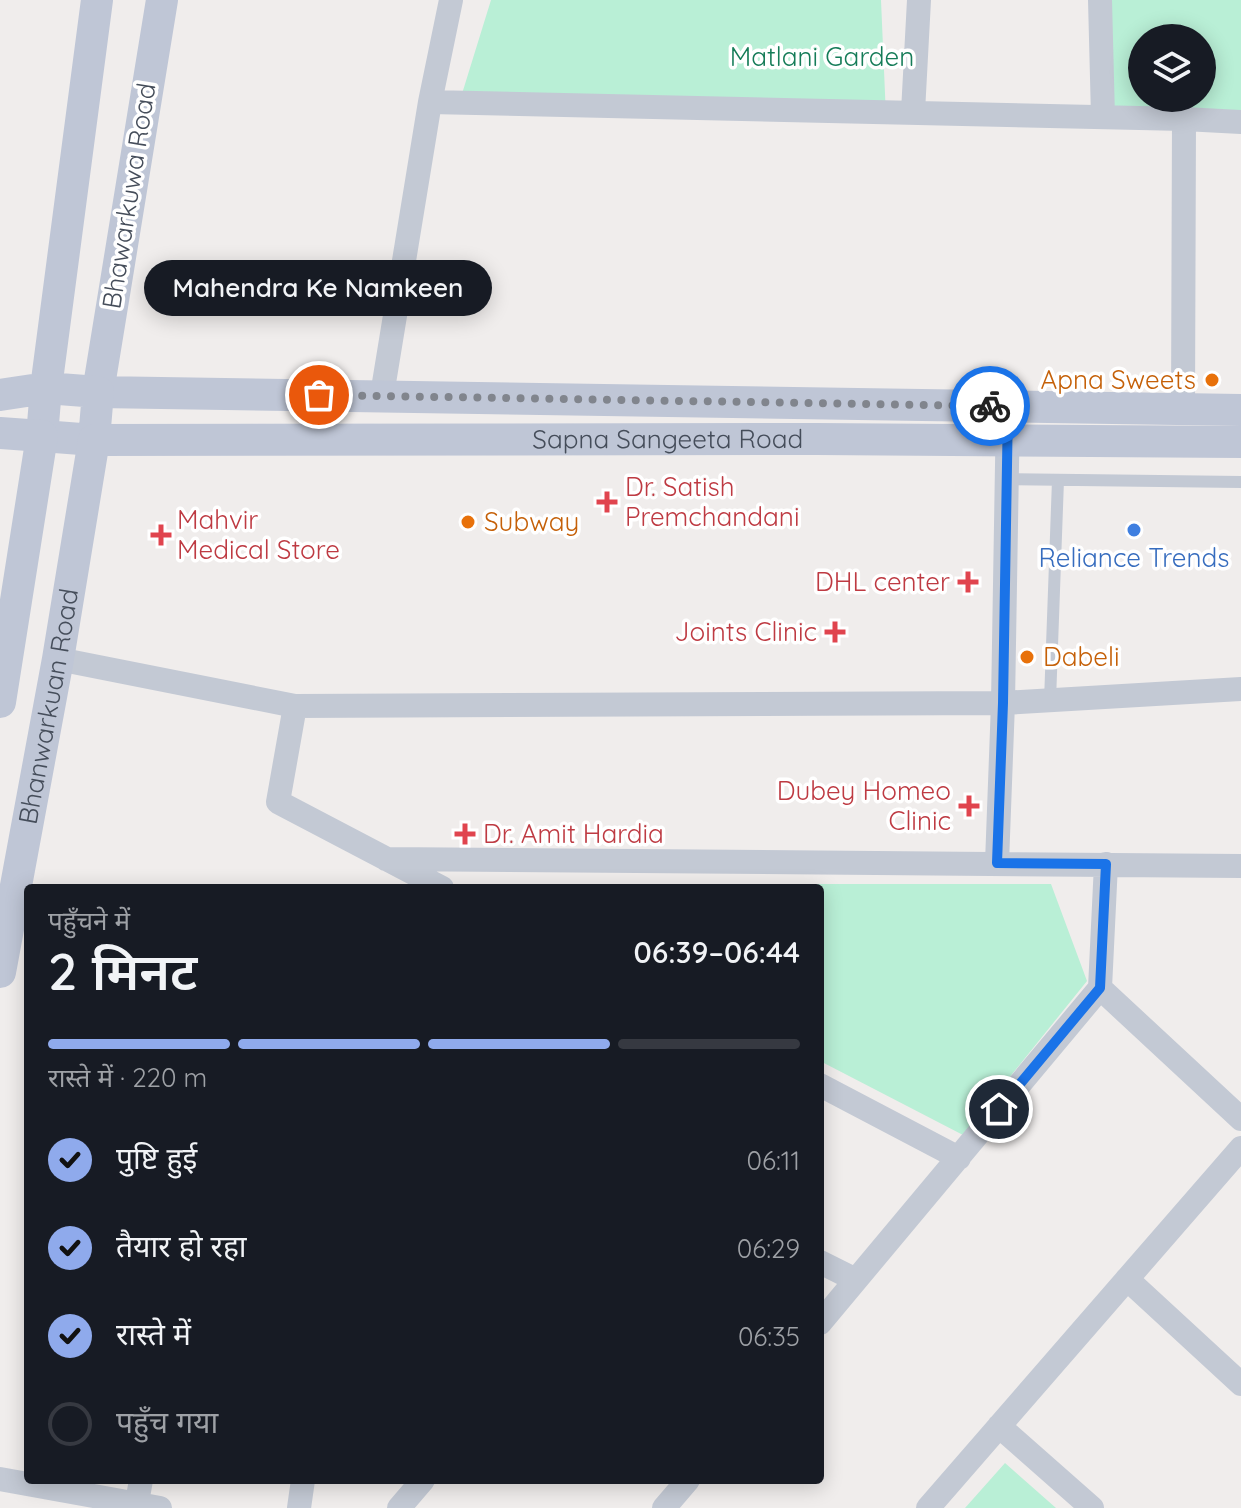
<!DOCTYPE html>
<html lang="hi">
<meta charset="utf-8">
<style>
body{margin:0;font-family:Quicksand,"Noto Sans Devanagari",sans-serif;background:#20242c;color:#f1f3f6;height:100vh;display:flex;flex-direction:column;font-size:30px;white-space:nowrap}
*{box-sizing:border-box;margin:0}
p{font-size:26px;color:#9ea1a6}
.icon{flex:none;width:44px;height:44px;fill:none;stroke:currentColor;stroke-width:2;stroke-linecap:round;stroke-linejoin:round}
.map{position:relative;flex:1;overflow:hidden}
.side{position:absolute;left:24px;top:884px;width:800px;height:600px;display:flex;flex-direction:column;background:#171b24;border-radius:8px;box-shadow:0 4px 20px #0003}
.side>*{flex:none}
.buttons{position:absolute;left:1128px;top:24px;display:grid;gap:16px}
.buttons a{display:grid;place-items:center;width:88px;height:88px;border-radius:50%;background:#171b24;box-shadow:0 4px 20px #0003;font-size:40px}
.pin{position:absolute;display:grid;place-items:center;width:68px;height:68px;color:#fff;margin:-34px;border:4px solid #fff;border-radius:50%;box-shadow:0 2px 8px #0007}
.courier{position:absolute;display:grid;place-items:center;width:80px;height:80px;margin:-40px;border:6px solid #1a73e8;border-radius:50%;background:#fff;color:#222;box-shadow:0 2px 10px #0007}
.bubble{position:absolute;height:56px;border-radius:28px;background:#171b24;box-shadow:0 4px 20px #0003;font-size:26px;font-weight:600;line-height:56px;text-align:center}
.head em{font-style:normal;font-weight:600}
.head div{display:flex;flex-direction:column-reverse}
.head{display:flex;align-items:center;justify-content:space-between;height:136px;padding:0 24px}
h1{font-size:52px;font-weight:600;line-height:60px}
.bar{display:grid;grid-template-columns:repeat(4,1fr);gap:12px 8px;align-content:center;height:96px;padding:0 24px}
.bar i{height:10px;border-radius:6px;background:#363941}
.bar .current{background:#8faaec}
.bar p{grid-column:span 4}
ol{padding:0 24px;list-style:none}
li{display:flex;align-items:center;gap:24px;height:88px}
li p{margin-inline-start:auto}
li .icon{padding:8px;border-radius:50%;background:#8faaec;color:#111;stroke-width:4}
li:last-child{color:#9ea1a6}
li i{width:44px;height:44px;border:4px solid #363941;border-radius:50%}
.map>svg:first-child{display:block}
.green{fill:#b9efd6;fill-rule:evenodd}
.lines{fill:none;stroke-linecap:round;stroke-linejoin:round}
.lane{stroke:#c3c9d4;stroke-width:12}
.street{stroke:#c3c9d4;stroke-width:24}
.secondary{stroke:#bfc6d6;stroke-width:32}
.done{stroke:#81858d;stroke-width:8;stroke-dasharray:0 14.4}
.route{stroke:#1a73e8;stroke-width:10}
.food-dot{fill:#e8710a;stroke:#fff;stroke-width:3}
.health-dot{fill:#e0444e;stroke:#fff;stroke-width:3}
.shop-dot{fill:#3f7fe0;stroke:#fff;stroke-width:3}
.labels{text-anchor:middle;stroke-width:7;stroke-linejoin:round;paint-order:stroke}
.park-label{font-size:26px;fill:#157c58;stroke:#fff}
.street-label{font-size:26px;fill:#454d5a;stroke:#fff}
.food-label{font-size:26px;fill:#c56008;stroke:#fff;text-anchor:start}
.health-label{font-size:26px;fill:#be3a42;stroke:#fff;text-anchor:start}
.shop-label{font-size:26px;fill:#366cbe;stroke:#fff}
</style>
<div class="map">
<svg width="1241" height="1508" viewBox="0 0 1241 1508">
<rect width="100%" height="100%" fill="#f0edec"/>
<!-- green -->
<path class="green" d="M491,0H881L886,117L461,97Z
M1100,0H1241V122L1103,117ZM1142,38H1202V98H1142Z
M480,884H1051L1087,981L963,1135L820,1061V888H487Z
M1005,1463L1056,1508H965Z"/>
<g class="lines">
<!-- lane -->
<path class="lane" d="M1006,479L1241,482
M1050,701L1058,480"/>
<!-- street -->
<path class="street" d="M1100,0L1103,117
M430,102L1184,119L1241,122
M913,112L919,0
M382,395L430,102L451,0
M1183,409L1184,119
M58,659L295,706L1003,703L1241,689
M295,706L278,802L442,888
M386,859L1241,866
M997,863L1003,703L1008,406
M1100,988L1241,1119
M820,1085L959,1158
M820,1262L856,1280
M1127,1279L1241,1384
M820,1323L1100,988L1106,864
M999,1426L1092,1508
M0,1479L160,1508
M136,1508L141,1480
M299,1508L303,1480
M399,1508L423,1480
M664,1508L688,1480
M928,1508L1241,1148"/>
<!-- secondary -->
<g class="secondary">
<path d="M162,0L98,392L1241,410"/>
<path d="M0,395L46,388L98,392L94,440L42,436L46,388L97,0"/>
<path d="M0,433L42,436L0,702"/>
<path id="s1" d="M0,972L58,659L94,440L817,439L1241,442"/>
</g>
</g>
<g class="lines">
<!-- done -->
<path class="done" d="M319,395L990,406"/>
<!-- route -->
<path class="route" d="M990,406H1008L1003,703L997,863L1106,864L1100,988L999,1109"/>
</g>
<!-- markers -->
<g class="food-dot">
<circle cx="1212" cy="380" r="8"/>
<circle cx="468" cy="522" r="8"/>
<circle cx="1027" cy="657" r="8"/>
</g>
<g class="health-dot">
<path d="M603 490h8v8h8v8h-8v8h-8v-8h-8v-8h8z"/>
<path d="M157 523h8v8h8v8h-8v8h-8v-8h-8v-8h8z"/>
<path d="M964 570h8v8h8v8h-8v8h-8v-8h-8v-8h8z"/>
<path d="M831 620h8v8h8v8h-8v8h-8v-8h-8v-8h8z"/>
<path d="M965 794h8v8h8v8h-8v8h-8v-8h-8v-8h8z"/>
<path d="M461 822h8v8h8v8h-8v8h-8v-8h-8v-8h8z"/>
</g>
<circle class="shop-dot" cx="1134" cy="530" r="8"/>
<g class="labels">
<!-- park labels -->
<g class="park-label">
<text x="822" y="66">Matlani Garden</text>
</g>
<!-- street labels -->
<g class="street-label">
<text transform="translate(129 196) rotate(-81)" y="9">Bhawarkuwa Road</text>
<text dy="9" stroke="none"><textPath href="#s1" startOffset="1114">Sapna Sangeeta Road</textPath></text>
<text dy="9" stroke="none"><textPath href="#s1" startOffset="270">Bhanwarkuan Road</textPath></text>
</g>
<!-- food labels -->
<g class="food-label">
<text x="1196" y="389" text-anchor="end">Apna Sweets</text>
<text x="484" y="531">Subway</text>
<text x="1043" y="666">Dabeli</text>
</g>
<!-- health labels -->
<g class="health-label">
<text x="625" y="496">Dr. Satish<tspan x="625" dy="30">Premchandani</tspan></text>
<text x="177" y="529">Mahvir<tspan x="177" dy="30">Medical Store</tspan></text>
<text x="950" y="591" text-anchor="end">DHL center</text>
<text x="817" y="641" text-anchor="end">Joints Clinic</text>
<text x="951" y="800" text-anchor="end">Dubey Homeo<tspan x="951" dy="30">Clinic</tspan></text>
<text x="483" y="843">Dr. Amit Hardia</text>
</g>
<!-- shop labels -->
<g class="shop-label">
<text x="1134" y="567">Reliance Trends</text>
</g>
</g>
</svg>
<div class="buttons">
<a><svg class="icon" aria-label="layers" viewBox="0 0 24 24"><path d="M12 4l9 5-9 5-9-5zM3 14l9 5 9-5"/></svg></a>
</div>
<div class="pin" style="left:319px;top:395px;background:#ea580c"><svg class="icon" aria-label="bag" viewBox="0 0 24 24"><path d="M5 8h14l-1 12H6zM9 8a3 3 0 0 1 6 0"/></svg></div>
<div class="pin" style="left:999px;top:1109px;background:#1f2937"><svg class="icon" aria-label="home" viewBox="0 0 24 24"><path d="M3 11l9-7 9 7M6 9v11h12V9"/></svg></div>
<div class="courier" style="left:990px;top:406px"><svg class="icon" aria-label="bike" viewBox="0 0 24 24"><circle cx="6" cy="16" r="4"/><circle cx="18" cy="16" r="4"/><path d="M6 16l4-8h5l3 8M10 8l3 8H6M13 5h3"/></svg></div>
<div class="bubble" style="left:144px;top:260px;width:348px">Mahendra Ke Namkeen</div>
<section class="side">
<div class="head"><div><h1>2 मिनट</h1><p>पहुँचने में</p></div><em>06:39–06:44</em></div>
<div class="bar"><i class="current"></i><i class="current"></i><i class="current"></i><i></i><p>रास्ते में · 220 m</p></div>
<ol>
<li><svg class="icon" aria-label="check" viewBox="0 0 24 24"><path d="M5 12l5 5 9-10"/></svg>पुष्टि हुई<p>06:11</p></li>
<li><svg class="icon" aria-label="check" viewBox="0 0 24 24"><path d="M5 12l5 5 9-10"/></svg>तैयार हो रहा<p>06:29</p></li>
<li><svg class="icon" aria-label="check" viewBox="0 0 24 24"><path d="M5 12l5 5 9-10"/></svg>रास्ते में<p>06:35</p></li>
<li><i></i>पहुँच गया</li>
</ol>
</section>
</div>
